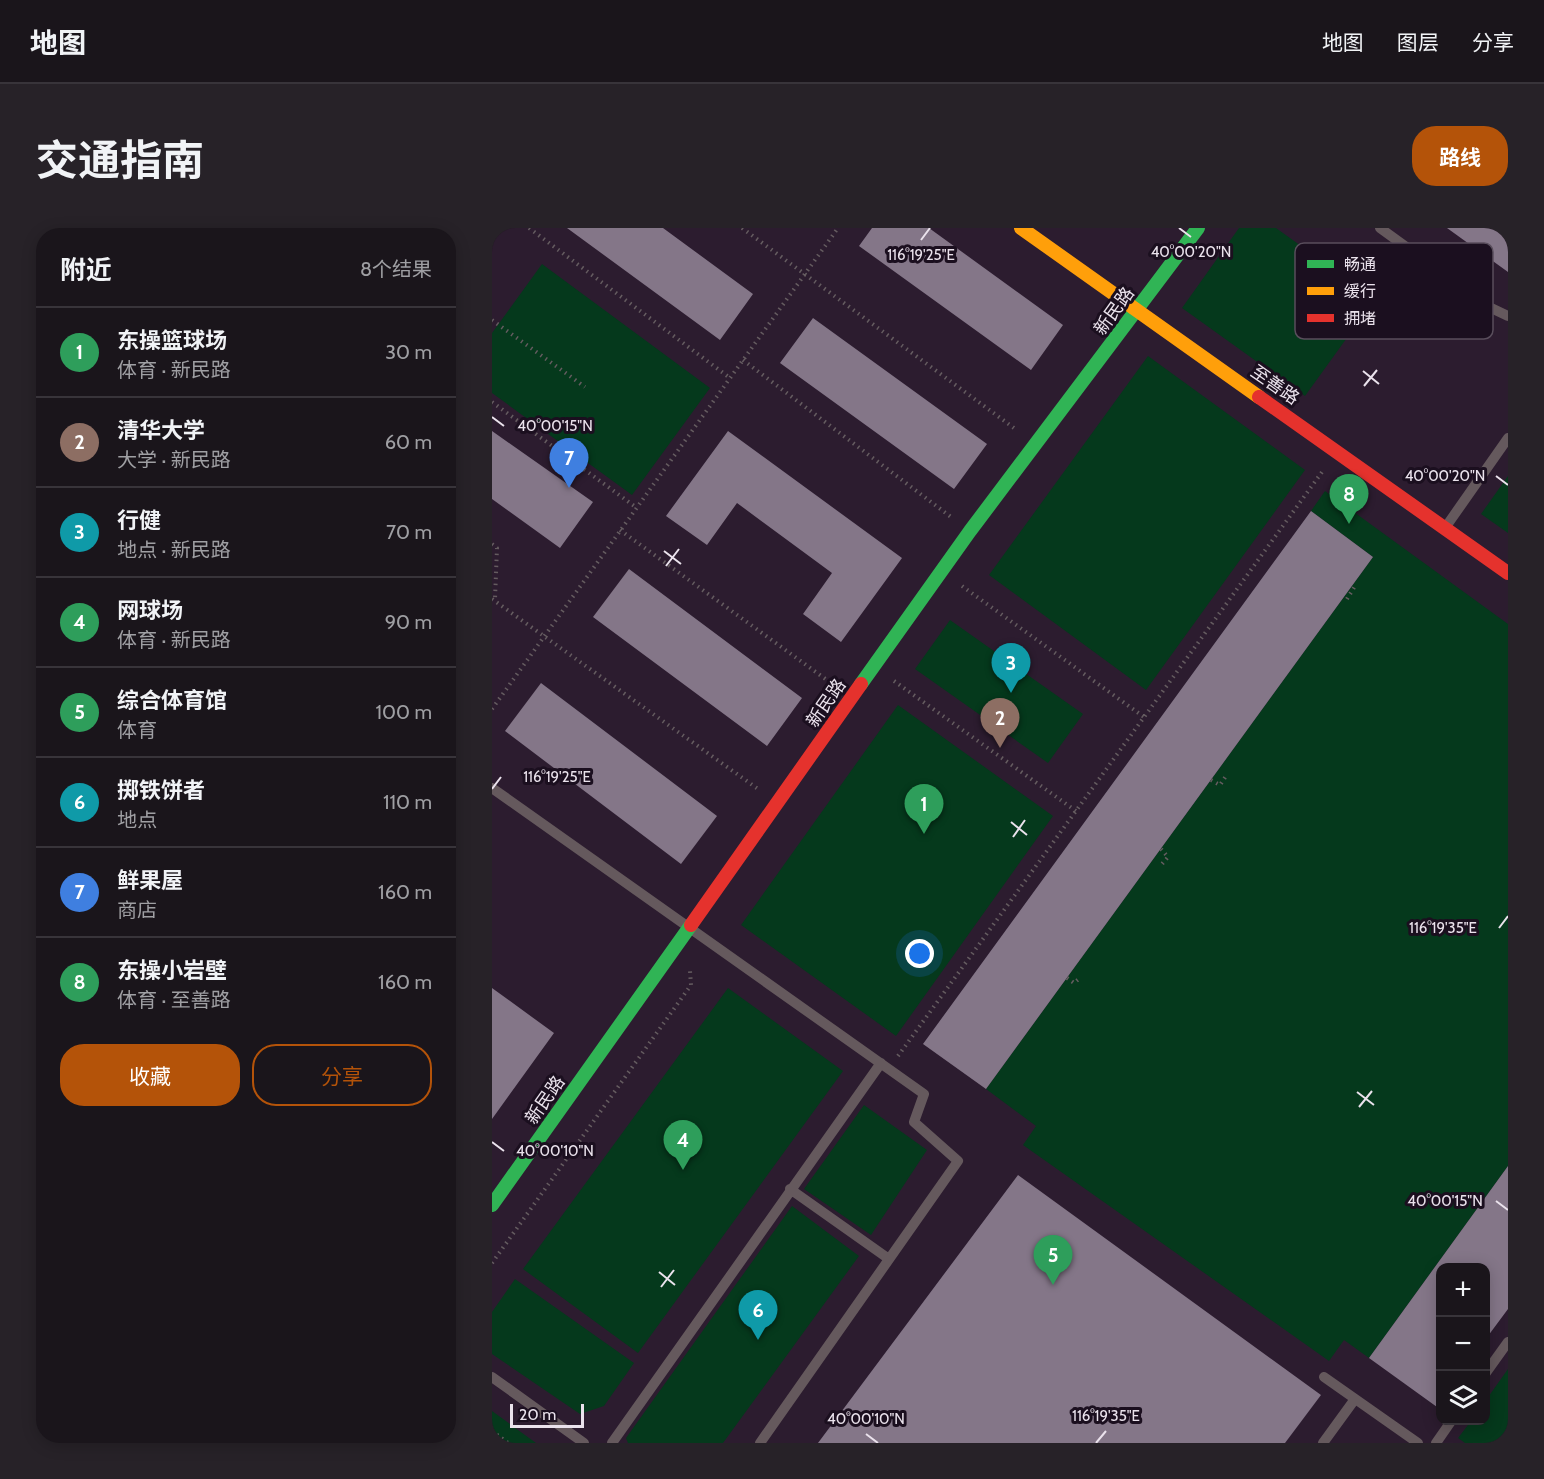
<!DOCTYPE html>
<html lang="zh">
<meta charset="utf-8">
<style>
:root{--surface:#1a151b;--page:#272228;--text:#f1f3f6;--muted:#9f9fa3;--line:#38343a;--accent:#b45309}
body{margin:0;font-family:Cabin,"Noto Sans SC",sans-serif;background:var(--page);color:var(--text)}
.controls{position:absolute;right:18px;bottom:18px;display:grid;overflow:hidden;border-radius:12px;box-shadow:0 3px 15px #0003}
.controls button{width:54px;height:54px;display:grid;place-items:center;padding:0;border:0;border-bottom:2px solid var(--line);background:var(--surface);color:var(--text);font:30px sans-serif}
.scale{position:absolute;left:18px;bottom:15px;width:74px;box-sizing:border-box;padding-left:6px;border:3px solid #eae2ec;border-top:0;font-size:16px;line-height:21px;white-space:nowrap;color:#eae2ec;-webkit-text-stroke:4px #1b0f1f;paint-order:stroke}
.you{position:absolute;left:428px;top:726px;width:21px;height:21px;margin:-15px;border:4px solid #fff;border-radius:50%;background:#1a73e8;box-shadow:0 0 0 9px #1a73e833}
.badge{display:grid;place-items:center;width:39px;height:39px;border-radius:50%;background:var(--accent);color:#fff;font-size:20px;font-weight:700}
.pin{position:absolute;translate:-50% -50px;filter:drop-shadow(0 2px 3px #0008)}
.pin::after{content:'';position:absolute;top:32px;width:21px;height:18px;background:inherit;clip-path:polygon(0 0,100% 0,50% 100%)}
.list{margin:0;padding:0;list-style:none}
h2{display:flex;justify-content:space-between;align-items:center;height:78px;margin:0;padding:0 24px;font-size:26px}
h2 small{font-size:20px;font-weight:400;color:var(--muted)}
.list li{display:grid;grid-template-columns:39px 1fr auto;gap:18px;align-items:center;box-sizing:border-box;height:90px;padding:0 24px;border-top:2px solid var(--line)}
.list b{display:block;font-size:22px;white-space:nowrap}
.list p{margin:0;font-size:20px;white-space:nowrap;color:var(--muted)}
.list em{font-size:20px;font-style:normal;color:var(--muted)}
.actions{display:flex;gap:12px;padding:18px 24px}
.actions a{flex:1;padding:14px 0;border:2px solid var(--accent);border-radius:24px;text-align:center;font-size:21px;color:var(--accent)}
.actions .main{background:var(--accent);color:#fff}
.icon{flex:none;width:33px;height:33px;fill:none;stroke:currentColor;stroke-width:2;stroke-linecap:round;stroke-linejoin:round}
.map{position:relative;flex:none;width:1016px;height:1215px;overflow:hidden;border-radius:24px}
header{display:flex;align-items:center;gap:36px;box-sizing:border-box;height:84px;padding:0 30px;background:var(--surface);border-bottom:2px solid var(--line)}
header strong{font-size:28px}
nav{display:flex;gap:33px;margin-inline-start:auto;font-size:21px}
.intro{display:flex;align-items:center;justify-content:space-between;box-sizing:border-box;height:144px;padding:0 36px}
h1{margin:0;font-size:42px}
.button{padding:15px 27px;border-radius:24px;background:var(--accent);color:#fff;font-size:21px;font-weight:700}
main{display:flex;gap:36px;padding:0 36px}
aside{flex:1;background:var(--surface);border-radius:24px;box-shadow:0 3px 15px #0003}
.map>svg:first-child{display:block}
.built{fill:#2c1c2f;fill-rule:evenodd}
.green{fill:#05391c}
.building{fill:#847688}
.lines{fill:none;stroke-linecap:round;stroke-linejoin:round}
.path{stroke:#655c60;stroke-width:4;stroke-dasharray:1.5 4.5;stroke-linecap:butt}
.lane{stroke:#65595d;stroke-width:10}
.fast{stroke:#30b455;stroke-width:14}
.slow{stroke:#ff9f0a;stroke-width:14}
.jam{stroke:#e5322d;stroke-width:14}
.ticks{fill:none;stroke:#eae2ec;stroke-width:2}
.labels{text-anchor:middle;stroke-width:6;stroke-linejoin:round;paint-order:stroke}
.street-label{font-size:18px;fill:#eae2ec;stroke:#1b0f1f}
.key{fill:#1b0f1f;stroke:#594e5c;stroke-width:1.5}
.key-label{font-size:16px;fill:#eae2ec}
.ticks-label{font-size:15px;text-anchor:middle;fill:#eae2ec;stroke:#1b0f1f;stroke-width:6;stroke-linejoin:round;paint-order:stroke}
</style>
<header>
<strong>地图</strong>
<nav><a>地图</a><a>图层</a><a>分享</a></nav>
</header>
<div class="intro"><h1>交通指南</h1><a class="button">路线</a></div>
<main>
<aside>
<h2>附近<small>8个结果</small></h2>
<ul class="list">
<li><span class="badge" style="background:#2e9e5b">1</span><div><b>东操篮球场</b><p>体育 · 新民路</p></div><em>30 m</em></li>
<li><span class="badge" style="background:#8d6e63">2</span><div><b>清华大学</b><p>大学 · 新民路</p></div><em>60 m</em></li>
<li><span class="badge" style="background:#0f9aa8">3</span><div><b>行健</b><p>地点 · 新民路</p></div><em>70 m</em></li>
<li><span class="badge" style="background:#2e9e5b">4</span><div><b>网球场</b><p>体育 · 新民路</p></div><em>90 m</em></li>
<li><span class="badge" style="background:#2e9e5b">5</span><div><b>综合体育馆</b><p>体育</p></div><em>100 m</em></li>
<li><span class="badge" style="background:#0f9aa8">6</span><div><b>掷铁饼者</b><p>地点</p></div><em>110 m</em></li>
<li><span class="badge" style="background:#3f7fe0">7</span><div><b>鲜果屋</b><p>商店</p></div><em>160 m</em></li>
<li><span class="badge" style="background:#2e9e5b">8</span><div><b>东操小岩壁</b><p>体育 · 至善路</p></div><em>160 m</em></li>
</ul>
<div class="actions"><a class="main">收藏</a><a>分享</a></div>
</aside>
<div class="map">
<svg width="1016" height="1215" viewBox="0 0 1016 1215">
<rect width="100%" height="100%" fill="#231c24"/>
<path class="built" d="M0,0H1016V1215H0ZM948,1040H993V1192H948Z"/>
<path class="green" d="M747,0H784L883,71L813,168L690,80Z
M50,36L218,160L140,267L0,165V105Z
M656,128L813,242L654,462L497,347Z
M1016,248V305L989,286Z
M833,263L1016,396V938L877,1130L852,1112L837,1133L531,917L544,898L494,861L881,329L819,283Z
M458,392L591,486L556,535L423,441Z
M406,477L561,588L404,808L249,697Z
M236,760L351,843L146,1125L31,1041Z
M372,877L435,922L379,1007L312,961Z
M300,978L367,1028L231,1215H136L134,1210Z
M23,1051L142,1135L112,1178L88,1186L0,1126V1084Z
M1016,1141V1215H973L966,1210L979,1193L993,1192L994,1172Z
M0,1183L44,1215H0Z"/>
<path class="building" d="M75,0H171L261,66L228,112Z
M380,0H437L571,97L539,142L367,18Z
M955,0H1016V44Z
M321,90L495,216L462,261L288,135Z
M0,203L101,274L68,320L0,271Z
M236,203L410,330L349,414L311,386L340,345L245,275L215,317L174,288Z
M819,283L881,329L494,861L431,816Z
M137,341L310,470L275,518L101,389Z
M49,455L225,588L189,636L13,503Z
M0,760L62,805L0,891Z
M1016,938V1081L993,1112V1040H948V1174L945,1179L877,1130Z
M526,947L829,1167L793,1215H326Z"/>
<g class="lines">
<path class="path" d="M37,0L238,150
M250,0L522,200
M0,92L93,159
M251,132L459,289
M0,174L145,280
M128,302L339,455
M0,316L5,320L3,371
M470,358L652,489
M0,371L266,561
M855,371L863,358L862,356
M402,453L584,583
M0,481L346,0
M719,552L728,557L734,548
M669,621L676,629L670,636
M575,750L582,755L588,750
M406,828L830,244
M0,1035L199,757L198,743
M0,1203L16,1215"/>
<path class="lane" d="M888,0L997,79L1016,88
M953,300L1016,210
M0,560L432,866L422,894L466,933L268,1215
M298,961L397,1031
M993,1146L1016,1114
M0,1149L92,1215
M832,1149L926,1215
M120,1215L389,835
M831,1215L863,1171
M944,1215L960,1192"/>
<path class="fast" d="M369,456L478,303L706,0
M0,977L199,697"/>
<path class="slow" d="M529,0L767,169"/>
<path class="jam" d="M767,169L1016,345
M199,697L369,456"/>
</g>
<path class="ticks" d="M687,0L699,9M429,12L438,0M871,143L887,156M872,158L885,142M0,189L12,198M1004,248L1016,257M172,323L189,336M174,338L187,321M0,561L9,549M519,594L535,607M521,609L533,592M1007,700L1016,688M865,864L882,877M867,879L880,863M0,914L12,923M1004,973L1016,982M167,1044L183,1057M169,1059L182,1042M374,1206L386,1215M604,1215L614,1203"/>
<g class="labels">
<g class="street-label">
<text transform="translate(622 83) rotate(-54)" y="6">新民路</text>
<text transform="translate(783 157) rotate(35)" y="6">至善路</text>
<text transform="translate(334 475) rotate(-55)" y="6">新民路</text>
<text transform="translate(53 872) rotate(-55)" y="6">新民路</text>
</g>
</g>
<rect x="803" y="15" width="198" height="96" rx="9" class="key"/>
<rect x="815" y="32" width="27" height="8" fill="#30b455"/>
<rect x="815" y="59" width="27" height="8" fill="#ff9f0a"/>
<rect x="815" y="86" width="27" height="8" fill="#e5322d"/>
<g class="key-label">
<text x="852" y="42">畅通</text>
<text x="852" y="69">缓行</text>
<text x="852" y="96">拥堵</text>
</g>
<g class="ticks-label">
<text x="699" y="29">40°00'20"N</text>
<text x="429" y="32">116°19'25"E</text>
<text x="63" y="203">40°00'15"N</text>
<text x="953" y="253">40°00'20"N</text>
<text x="65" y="554">116°19'25"E</text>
<text x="951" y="705">116°19'35"E</text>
<text x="63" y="928">40°00'10"N</text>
<text x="953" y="978">40°00'15"N</text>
<text x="614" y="1193">116°19'35"E</text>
<text x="374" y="1196">40°00'10"N</text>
</g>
</svg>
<div class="controls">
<button>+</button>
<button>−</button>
<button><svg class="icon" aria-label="layers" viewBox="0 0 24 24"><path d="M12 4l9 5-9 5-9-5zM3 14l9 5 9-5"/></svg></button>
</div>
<div class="scale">20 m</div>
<div class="you"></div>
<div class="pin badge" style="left:432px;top:606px;background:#2e9e5b">1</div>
<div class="pin badge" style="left:508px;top:520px;background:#8d6e63">2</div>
<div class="pin badge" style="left:519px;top:465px;background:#0f9aa8">3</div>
<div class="pin badge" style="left:191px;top:942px;background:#2e9e5b">4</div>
<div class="pin badge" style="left:561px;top:1057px;background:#2e9e5b">5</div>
<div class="pin badge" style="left:266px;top:1112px;background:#0f9aa8">6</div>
<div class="pin badge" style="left:77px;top:260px;background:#3f7fe0">7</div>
<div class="pin badge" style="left:857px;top:296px;background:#2e9e5b">8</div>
</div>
</main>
